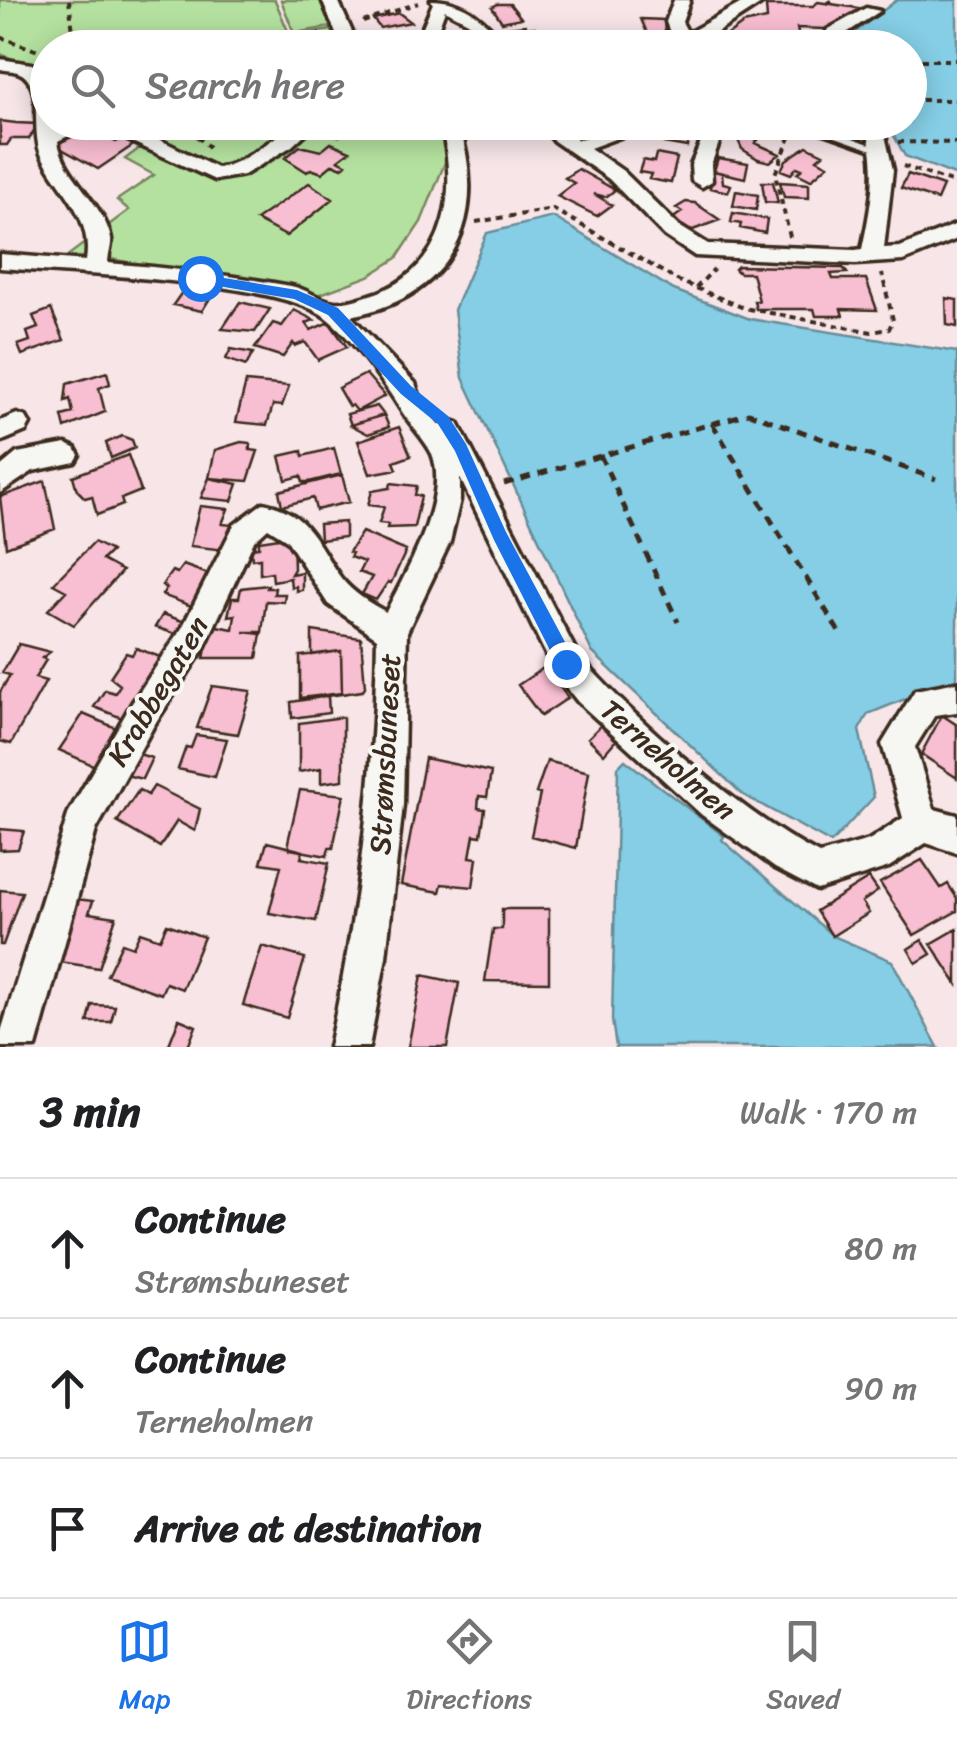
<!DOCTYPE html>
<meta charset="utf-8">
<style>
:root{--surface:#fff;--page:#f2f2f2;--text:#202124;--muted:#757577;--line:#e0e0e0;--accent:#1a73e8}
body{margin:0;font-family:Sriracha,sans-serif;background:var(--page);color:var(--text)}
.stop{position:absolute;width:30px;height:30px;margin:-22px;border:8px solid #1a73e8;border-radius:50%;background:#fff}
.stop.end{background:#1a73e8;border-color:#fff;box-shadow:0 2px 10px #0008}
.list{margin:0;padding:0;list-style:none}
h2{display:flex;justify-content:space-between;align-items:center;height:130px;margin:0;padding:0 40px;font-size:42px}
h2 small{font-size:32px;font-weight:400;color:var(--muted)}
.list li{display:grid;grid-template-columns:65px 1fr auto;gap:30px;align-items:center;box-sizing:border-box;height:140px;padding:0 40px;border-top:2px solid var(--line)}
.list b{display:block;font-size:38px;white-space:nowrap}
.list p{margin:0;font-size:32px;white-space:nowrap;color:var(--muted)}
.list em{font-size:32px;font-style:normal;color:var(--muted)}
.icon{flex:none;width:55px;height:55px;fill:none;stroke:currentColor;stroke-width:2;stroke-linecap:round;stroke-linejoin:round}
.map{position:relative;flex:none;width:957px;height:1047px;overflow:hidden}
.search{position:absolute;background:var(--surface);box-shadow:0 5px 25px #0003;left:30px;right:30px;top:30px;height:110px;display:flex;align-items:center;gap:25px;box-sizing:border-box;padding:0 35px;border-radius:55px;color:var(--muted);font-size:38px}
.sheet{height:550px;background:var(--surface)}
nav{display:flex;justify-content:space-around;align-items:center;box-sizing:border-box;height:140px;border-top:2px solid var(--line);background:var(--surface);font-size:28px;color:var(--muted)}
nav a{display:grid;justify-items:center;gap:5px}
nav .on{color:var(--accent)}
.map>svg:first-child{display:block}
.green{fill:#b4e19f;stroke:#78865e;stroke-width:2.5}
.water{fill:#85cee6;stroke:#678c96;stroke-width:2.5}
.building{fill:#f8bed2;stroke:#3b2a1e;stroke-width:2.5}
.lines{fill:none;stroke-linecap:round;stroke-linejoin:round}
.service-casing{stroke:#3b2a1e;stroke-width:7}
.minor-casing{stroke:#3b2a1e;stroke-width:7}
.path-far1{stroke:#3b2a1e;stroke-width:4;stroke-dasharray:6 5;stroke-linecap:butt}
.path{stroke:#3b2a1e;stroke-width:5;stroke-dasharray:10 8;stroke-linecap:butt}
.service{fill:#f6f6f2;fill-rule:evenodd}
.minor{fill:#f6f6f2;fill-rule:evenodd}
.route{fill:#1a73e8}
.labels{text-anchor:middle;stroke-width:8;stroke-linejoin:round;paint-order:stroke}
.street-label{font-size:30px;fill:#3b2a1e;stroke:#f6f6f2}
</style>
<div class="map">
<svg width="957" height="1047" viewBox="0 0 957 1047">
<rect width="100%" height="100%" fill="#f7e5e8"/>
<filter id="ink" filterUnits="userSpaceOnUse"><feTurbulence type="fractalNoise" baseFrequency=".01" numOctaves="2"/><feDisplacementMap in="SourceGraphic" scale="20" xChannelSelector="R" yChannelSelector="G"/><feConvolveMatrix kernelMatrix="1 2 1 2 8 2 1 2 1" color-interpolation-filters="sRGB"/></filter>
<g filter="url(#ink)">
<path class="green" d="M0,0H275L290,36L338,29L362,35L372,47L48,48L47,85L28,65L0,54Z
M281,0H325L337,26L294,33Z
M449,122L446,160L421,222L397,258L369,276L310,298L101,257H66L129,210L117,200L154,175L125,159L148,142L101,123Z"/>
<path class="water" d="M897,0H957V176L905,156L887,123L910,122V48L845,46L851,35Z
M553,217L674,290L750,319L957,352V678L868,714L859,730L874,797L831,843L742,794L592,652L463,378L454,310L487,233Z
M625,760L724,836L722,840L833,936L892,961L938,1047H616L612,1020L618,767Z"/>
<path class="building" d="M818,2L864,9L825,29L797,28L801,48H710L743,24L767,19L766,6H813Z
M498,4H510L521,18L502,22L492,7Z
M399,13L411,22L380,28L373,19Z
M641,19L664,20L665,34L648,35Z
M525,25L527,28L535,27L540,33L516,41L507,27Z
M0,121L16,123L38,124L29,139H11L7,145H0Z
M313,122H345L352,125L339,136L310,125Z
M672,122L705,128L702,140L689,138L687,147L664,143Z
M85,126L116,142L123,138L135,144L98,169L53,144Z
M745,135L758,140L755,143L780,154L770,162L758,159L742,149L738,140Z
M331,143L350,151L338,160L346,164L342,168L333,164L322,173L311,169L307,172L285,158L300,146L321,151Z
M807,146L823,154L817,159L828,165L811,180L797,173L802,169L797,167L791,174L781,170L786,160Z
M656,154L677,158L671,183L649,179L651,174L639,172L643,160L654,162Z
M718,158L748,163L745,178L714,171Z
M578,169L615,190L606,197L594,194L612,205L597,216L557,196L574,183L565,178Z
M714,171L722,173L723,183L731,185L728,192L710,188Z
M908,174L943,186L937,200L901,188Z
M762,182H773L778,203L765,202Z
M780,182L809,184V198L784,197Z
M309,183L333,199L286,236L256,220Z
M736,191L758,195L756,210L733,206Z
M686,202L695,203L720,220L690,231L672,219L682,212L676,208Z
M733,213L767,219L765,233L740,228L741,224L731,222Z
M738,266L843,268L847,273L831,274L833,279H866L877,310L841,309L843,316H816L814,309H756L754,301H759L752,273H739L735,269Z
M187,285L215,290L202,311L173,305Z
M946,298L957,300V327L947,325Z
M240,302L270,309L255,332L222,329Z
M51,309L64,340L22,355L18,345L30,341L27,332L38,328L33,316Z
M294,310L314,320L306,323L311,330L329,322L347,347L318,360L305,342L295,346L293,343L283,357L255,348L273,323L282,326Z
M231,349L253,353L246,366L226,359Z
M107,372L110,384L99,388L105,412L65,428L62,416L73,413L70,399L65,401L67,384Z
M366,374L385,396L357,411L352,405L349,407L338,388Z
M246,382L289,386L282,406L273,405L267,425L236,422Z
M377,406L384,415L351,425L347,414Z
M384,415L389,427L368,434L351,425Z
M399,427L411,456L394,462L397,469L370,474L358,441Z
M122,436L132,440L135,448L111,458L106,443Z
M241,442L250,443V450L258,451L248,481L209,478L215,450Z
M334,448L341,474L309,482H303L301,476L286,480L280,456L302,451L303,456Z
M128,455L141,491L121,499L123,505L97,515L92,496L85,498L77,490L73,476Z
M342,475L349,502L316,510L313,498L282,506L279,491Z
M209,478L238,484L232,501L201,498Z
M45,481L55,529L6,547L0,497Z
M391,483L417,486L415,495L421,496L414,527L387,528L388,524L379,523L384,507L368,505L372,491L390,488Z
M200,506L228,509L222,524L233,525L225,550L190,546Z
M345,522V537L320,540L319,524Z
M362,532L406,551L391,583L388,582L376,600L362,594L372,577L359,572L364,562L350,557L352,553L349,552Z
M293,536L294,569L291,574L302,572V590L296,591V586L291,587L290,578L273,581L272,572L260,574V558L252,559L251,548L259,547V541Z
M94,542L111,551L102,560L122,571L74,625L48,610L66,591L53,584Z
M183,565L219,578L199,609L162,595L167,588L162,585L172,571L177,573Z
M268,585L267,588H275L274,594H285L284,602L266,601L262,632H244L261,634L257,658H204L211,625L233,629L235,615L228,616L232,598H239L241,588Z
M163,614L185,622L178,635L155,627Z
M312,631L361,638L365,687L362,691L328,696L342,693L341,651L312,655Z
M19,644L50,652L42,658L46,660L35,678L46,681L11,744L0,741V692L10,675L2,673Z
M136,648L160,657L141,692L122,718L94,707L105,690L115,693L120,685L110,677L126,653L132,655Z
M341,651L342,693L300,698V656Z
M545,667L568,698L541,716L518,685Z
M212,686L251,691L238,734L197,728Z
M328,696L329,713L292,718L291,702Z
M83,714L121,730L97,767L59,750Z
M942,715L957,725V778L921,754Z
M343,717V780L321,783V768L299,772V723Z
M601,725L616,740L604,754L588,738Z
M196,735L227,739L215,777L178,769L186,747L191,748Z
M129,751L152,758L142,779L118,773Z
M425,758L491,772L487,797L479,796L478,808L485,809L481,836L474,835L470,857L477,858L473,887L442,884L440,892L401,885Z
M547,761L589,772L576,848L531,836L540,794L536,793Z
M154,786L200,809L195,831L177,821L160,847L117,822L139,790L148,795Z
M300,790L344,795L333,848H329L327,856L290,849L288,842Z
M0,829L24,831L18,849L0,850Z
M267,842L303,851L301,858L329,863L316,921L269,913L281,866L261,863Z
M922,860L941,888L948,884L957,898V911L914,935L880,883Z
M869,878L878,891L862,902L869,913L832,936L816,911Z
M0,890L22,892L3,945H0Z
M76,899L93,901L89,913L116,917L99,968L53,961Z
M502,909H549V982L485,981L493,929H502Z
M167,924L204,937L182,989L166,983L161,994L107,975L122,943L133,947L140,932L160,939Z
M957,929V984L931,944Z
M922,940L931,954L916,963L908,949Z
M262,946L305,958L287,1018L243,1005Z
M422,975L459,983L447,1047H408Z
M92,1005L115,1006L111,1022H88Z
M179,1019L196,1026L188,1047H168Z"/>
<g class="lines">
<defs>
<path id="service" d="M793,122H808L886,150L878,152Z"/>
<path id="minor" d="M322,0H338L359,48H342Z
M431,0C466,0 487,21 508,48H490L468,22L445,10L431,48H414L433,3Z
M674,0H690L682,22L688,33L747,0H767L693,48H676L666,22Z
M866,8L880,11L842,36L844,48H827V30Z
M0,59L32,64L45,76L48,122H55V126C111,107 168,145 217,168C256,162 280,122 318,122L292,146L244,175L215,180L93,124L58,141C63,177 104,202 111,239C112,245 108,256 108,263C169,268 230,275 291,286C306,289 320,300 334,302C347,304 367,296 379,292C448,265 459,188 440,122H458C490,220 453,296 351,316L415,383L421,401L439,425L449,420L458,423L577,653C633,719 742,814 819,854L869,840L903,818L882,744L915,690L957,682V712L935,715L915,747L934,809L957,815V853L926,843L889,867L817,890L775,868L702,815L578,702L555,673L460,478V500L450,542L407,632L403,805L386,957L369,1047H329C358,912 375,777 377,638L328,604L287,540L268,528L254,541L204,648L154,725L96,830L36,1047H0V1035L69,812L132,703L182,628L234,525L263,503C309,512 316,544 341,578C353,593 369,603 386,612C405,574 450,498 432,454C425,439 410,425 401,410C385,384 350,335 324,316C272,280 71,274 0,268V254L86,261C93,217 61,192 42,156C31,134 42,99 28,80C22,70 10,71 0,69Z
M539,122H558L578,140L632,122H661L590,148L623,171L679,226L708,244L855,250L862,249C871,206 880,165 864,122H882L893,170L884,248L900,247L957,224V239L903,261L855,264L695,256L665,236L609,179L554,141Z
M697,122H715L721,137L711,165L712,181L702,187L692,181L691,165L703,137Z
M17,414L26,417L30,424L26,431L0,442V421Z
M66,444L75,448L79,455L75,462L33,471L0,493V467L17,453Z"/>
</defs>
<use href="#service" class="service-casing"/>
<use href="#minor" class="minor-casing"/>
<path class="path-far1" d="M69,0L75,48
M827,4L833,0
M363,22L418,3
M0,37L41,52
M284,48L323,33
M910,60H957
M910,100H957
M181,122L209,147
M898,142L957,143
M903,166L957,184
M476,222L553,209L679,281L744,308L872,332L889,329L893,320L882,274
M790,237L775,174L791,135
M696,288L714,269"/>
<path class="path" d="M712,423L842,637
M600,455L678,622
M504,484L749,413L936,479"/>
<use href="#service" class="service"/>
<use href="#minor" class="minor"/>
</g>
</g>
<path class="route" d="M200,274L297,290L338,308L411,386L448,416L466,444L506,532L573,657V670H560L494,540L455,451L438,424L401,394L328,315L294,299L195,282V275Z"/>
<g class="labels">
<g class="street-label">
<text transform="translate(158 691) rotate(-59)" y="10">Krabbegaten</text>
<text transform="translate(385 754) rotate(-87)" y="10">Strømsbuneset</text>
<text transform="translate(668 760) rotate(41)" y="10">Terneholmen</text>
</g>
</g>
</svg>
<div class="stop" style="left:200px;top:278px"></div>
<div class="stop end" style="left:566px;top:664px"></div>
<div class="search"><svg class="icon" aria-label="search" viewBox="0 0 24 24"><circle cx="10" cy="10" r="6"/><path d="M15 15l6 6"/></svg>Search here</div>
</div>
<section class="sheet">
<h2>3 min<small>Walk · 170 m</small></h2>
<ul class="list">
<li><svg class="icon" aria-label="ahead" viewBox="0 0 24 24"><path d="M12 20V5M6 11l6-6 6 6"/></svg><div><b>Continue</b><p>Strømsbuneset</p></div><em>80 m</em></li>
<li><svg class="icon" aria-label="ahead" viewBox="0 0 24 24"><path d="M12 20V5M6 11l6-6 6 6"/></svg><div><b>Continue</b><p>Terneholmen</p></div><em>90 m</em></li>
<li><svg class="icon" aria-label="arrive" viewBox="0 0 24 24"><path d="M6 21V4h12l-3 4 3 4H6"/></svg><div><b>Arrive at destination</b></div></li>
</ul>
</section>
<nav>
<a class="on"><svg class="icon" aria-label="map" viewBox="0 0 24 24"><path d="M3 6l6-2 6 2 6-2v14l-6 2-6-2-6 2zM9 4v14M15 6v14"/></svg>Map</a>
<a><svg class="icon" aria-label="directions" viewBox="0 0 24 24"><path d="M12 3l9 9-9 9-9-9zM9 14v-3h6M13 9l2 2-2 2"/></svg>Directions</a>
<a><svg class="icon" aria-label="saved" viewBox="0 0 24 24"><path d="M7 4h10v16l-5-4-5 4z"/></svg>Saved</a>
</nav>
